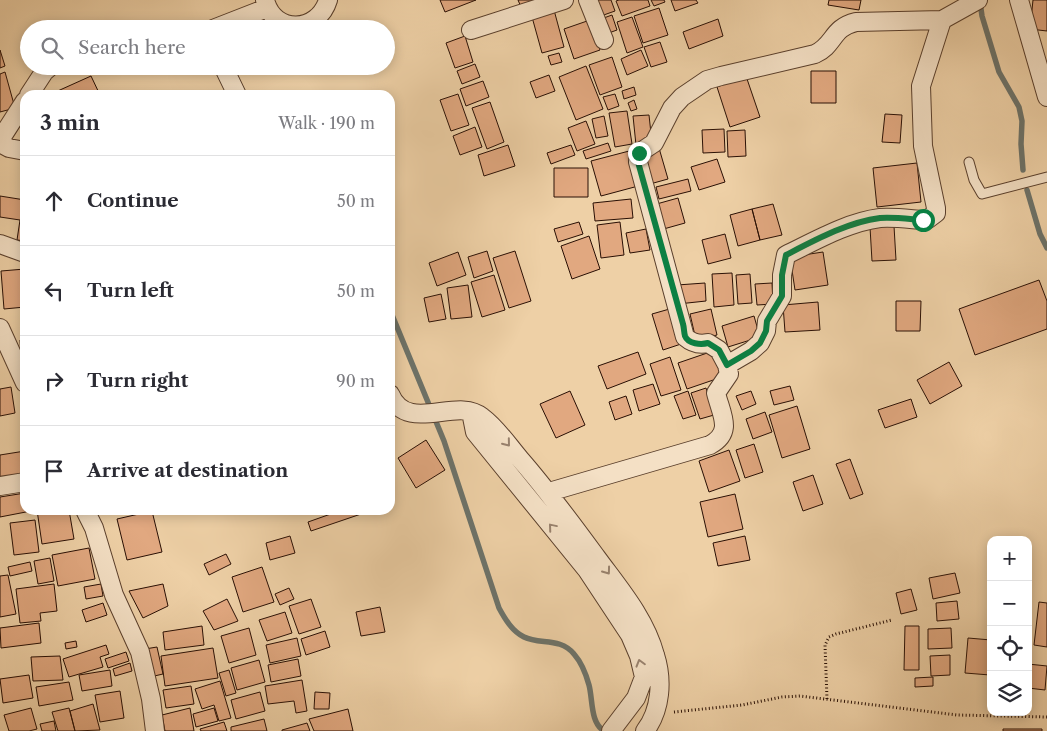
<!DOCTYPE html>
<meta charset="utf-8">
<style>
:root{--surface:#fff;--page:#f7f7f7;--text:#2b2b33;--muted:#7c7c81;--line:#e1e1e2}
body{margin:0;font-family:"Libre Caslon Text",serif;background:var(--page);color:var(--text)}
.controls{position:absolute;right:15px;bottom:15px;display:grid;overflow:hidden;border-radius:10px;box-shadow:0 2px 12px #0003}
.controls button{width:45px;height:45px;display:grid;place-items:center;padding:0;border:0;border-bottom:1px solid var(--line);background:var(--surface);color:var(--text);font:25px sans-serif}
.stop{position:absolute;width:15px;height:15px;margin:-11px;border:4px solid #0b8043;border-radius:50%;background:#fff}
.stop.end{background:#0b8043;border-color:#fff;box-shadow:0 1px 5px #0008}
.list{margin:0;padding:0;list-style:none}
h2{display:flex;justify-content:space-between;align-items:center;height:65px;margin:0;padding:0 20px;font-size:21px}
h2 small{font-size:16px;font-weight:400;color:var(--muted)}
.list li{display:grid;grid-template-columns:32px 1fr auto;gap:15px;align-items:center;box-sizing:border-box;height:90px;padding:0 20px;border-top:1px solid var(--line)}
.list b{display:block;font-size:19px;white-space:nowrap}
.list em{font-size:16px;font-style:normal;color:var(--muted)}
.icon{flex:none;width:28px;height:28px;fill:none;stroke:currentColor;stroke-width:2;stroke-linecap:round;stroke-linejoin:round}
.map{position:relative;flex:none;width:1047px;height:731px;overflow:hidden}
.search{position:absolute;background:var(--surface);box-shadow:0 2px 12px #0003;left:20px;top:20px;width:375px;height:55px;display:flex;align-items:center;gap:12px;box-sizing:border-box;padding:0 18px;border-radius:28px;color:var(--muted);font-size:19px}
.panel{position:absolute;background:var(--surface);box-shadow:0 2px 12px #0003;left:20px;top:90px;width:375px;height:425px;border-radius:15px}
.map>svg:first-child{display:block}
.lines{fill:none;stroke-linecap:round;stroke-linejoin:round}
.stream{stroke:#6d736a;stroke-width:5.5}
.building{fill:#e1a880;stroke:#290f04}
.lane-casing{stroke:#5a3f2c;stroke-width:11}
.street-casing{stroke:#5a3f2c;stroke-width:20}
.path{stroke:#290f04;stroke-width:3;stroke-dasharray:1 2.5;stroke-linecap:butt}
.lane{stroke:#f4e0c5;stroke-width:9}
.street{stroke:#f4e0c5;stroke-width:18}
.oneway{stroke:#99826e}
.route{stroke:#0b8043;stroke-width:6}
</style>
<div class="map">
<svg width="1047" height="731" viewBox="0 0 1047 731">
<rect width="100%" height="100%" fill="#eed0a6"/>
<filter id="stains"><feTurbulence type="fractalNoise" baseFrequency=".004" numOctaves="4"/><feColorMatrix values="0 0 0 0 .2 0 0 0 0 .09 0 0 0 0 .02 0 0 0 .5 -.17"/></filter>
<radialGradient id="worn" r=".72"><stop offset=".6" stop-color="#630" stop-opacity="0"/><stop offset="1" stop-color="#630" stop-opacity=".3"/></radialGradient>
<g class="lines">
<path class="stream" d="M980,2L982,16L999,72L1019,107L1022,121L1021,144L1023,170
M1027,190L1040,234L1047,248
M390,310L444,441L499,608C505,619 512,631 524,637C540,645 560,637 574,654C581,662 586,674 589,685C593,700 590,722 604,731"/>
</g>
<path class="building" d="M440,0H476L445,12Z
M518,0H541L521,7Z
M592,0H611L615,11L598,17Z
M619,0H648L650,6L622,16L616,1Z
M651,0H664L665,2L654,6Z
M671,0H696L698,3L675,11Z
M829,0H861L859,10L828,5Z
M1033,0H1047V31L1030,29Z
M659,8L668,35L643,43L634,16Z
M554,10L564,47L542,53L532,17Z
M612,15L617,30L606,34L601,19Z
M632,17L643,47L627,53L617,22Z
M718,19L723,36L689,49L683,32Z
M590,20L600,50L574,59L564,29Z
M465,36L473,62L455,68L446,43Z
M660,42L667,62L651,67L644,47Z
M0,50L5,66L0,68Z
M641,50L648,66L627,75L621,59Z
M559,53L562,62L551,65L548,56Z
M612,57L622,87L600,95L589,65Z
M475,64L480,77L462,84L457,71Z
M586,66L603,109L576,120L559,77Z
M811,71H836V103H811Z
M5,72L15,108L0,112V74Z
M549,75L555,91L536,98L530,82Z
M91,76L100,95H51V94Z
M746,76L760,117L730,127L717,87Z
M483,81L489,97L466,106L460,89Z
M634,87L636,95L624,99L622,91Z
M458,94L469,125L451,131L440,100Z
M615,94L619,106L608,110L603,97Z
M634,100L637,109L631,111L628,103Z
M490,102L504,142L487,149L472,108Z
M627,111L632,144L615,147L609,113Z
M885,114L902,115L900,143L882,142Z
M649,115L652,143L636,145L633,116Z
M604,116L608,136L596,138L592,119Z
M586,121L595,144L577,151L568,128Z
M475,127L482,147L460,155L453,136Z
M724,129L725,152L703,153L702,130Z
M745,130L746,156L728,157L727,131Z
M608,143L611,151L586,159L583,151Z
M508,145L515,166L484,176L478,155Z
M571,145L575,155L551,164L547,153Z
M659,148L668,179L650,184L641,153Z
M633,150L642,185L601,196L591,161Z
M717,159L725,182L699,190L691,167Z
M917,163L921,202L877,207L873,168Z
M554,168H588V197H554Z
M688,179L691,191L659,199L656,187Z
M0,196L25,200V241L17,240L20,220L0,217Z
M678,198L685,223L660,230L653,205Z
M631,199L633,218L595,221L593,203Z
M773,204L782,235L760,240L752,209Z
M752,209L760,240L738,246L730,215Z
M579,222L583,234L558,242L554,229Z
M620,222L624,255L601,258L597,225Z
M894,226L896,260L872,261L870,227Z
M646,229L650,250L630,253L626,233Z
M725,234L731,258L708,264L702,240Z
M589,236L600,269L572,279L561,246Z
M487,251L493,271L474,278L468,257Z
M515,251L531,301L509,308L493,258Z
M458,252L466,275L437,286L429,263Z
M823,252L828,285L795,290L790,257Z
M25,269V307L4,309L1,271Z
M732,273L734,305L714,307L712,274Z
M750,274L752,303L738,304L736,275Z
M494,275L505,310L482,317L471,282Z
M1039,280L1047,301V329L975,355L959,309Z
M705,283L706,301L678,304L677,285Z
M772,283L773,304L757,305L755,284Z
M468,285L472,317L451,319L447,288Z
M441,294L446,319L429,322L424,298Z
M896,301H921L920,331H896Z
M818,302L820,330L785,332L783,305Z
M673,308L684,343L663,350L652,314Z
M711,309L717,335L696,340L690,314Z
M754,316L760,337L728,347L722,326Z
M20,340H25V359H21Z
M716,350L725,376L687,389L678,363Z
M638,352L646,374L607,389L598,366Z
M670,357L681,390L661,396L650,364Z
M949,362L962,386L930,404L917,380Z
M653,384L660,404L639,411L633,390Z
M790,386L794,400L774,405L770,391Z
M11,387L15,413L0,416V389Z
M706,388L714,415L700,419L691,393Z
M570,391L585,425L556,438L540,404Z
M688,391L696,415L683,419L674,396Z
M751,391L756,404L742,410L736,396Z
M626,396L632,414L615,420L609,402Z
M911,399L917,417L885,428L878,410Z
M797,406L810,449L782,458L769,415Z
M765,412L772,432L753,439L746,419Z
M426,440L445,470L416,488L398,458Z
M754,444L763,472L745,478L736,450Z
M729,450L740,481L709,492L699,461Z
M25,451V475L0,478V455Z
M850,459L863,494L850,499L836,464Z
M813,475L823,504L803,511L793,482Z
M25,493V510L31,511L0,517V497Z
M735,494L743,529L708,537L700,502Z
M37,510H69L74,539L42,544Z
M342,510H363L364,513L311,531L308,522Z
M152,511L162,552L127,560L117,519Z
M35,520L39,552L14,555L10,523Z
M290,536L295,553L270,560L266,543Z
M745,536L750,560L718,566L713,543Z
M89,548L95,579L58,586L52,555Z
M226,554L231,564L209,575L204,564Z
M50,558L54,581L38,584L34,561Z
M30,562L32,571L10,576L8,567Z
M262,567L274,602L243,612L232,577Z
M955,573L960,593L933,599L929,578Z
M8,575L16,614L0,617V576Z
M54,584L57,611L40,613L41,621L20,623L16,589Z
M101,584L103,596L86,599L84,587Z
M163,584L168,606L143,618L129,591Z
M289,588L294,599L280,605L275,594Z
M911,589L917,610L901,614L896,593Z
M227,599L238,621L214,630L203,611Z
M311,599L321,627L299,634L289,606Z
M957,601L959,619L937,621L936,603Z
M1039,602L1047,603V647L1034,645Z
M103,603L107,615L86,622L82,610Z
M380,607L385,632L361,636L356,612Z
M285,612L292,633L267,641L259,620Z
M39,623L41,643L1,648L0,628Z
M202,626L204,645L165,650L163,632Z
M905,626H919V670H904Z
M249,628L256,655L229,663L221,636Z
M951,628L952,648L928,649V629Z
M325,631L330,647L306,655L301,639Z
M297,638L301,656L270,663L266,645Z
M968,638L991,640L990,675L965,673Z
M76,641L77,647L66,649L65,643Z
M106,645L109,654L100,657L103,667L69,677L63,659Z
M157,647L163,674L150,677L145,649Z
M213,648L218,678L165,686L161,656Z
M126,652L129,661L108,668L105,659Z
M950,655V675L931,676L930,656Z
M60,656L63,680L33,681L31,657Z
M298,659L301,676L271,682L268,665Z
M259,660L265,682L237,690L231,668Z
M130,663L132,671L115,676L113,669Z
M1028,664L1047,666L1045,690L1028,688Z
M110,670L112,686L82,691L79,675Z
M229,670L236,693L226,696L219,673Z
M29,675L33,698L3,703L0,679Z
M933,677V686L915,687V678Z
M302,680L307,711L296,713L294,701L268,704L265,686Z
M220,681L231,718L219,721L214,705L202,709L195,689Z
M69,682L73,700L39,706L36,687Z
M191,686L194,704L166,708L163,690Z
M120,691L124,718L100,722L95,695Z
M260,692L265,711L236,719L231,700Z
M315,692L330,693L329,709H314Z
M93,704L100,730L75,731L70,711Z
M31,708L37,729L29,731H9L4,715Z
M69,708L75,731H58L52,712Z
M190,708L194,731H165L162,715Z
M214,708L218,721L196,727L193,714Z
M348,709L353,731H314L309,719Z
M264,719L267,731H231V727Z
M54,721L56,731H42L40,724Z
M224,722L227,731H201L200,729Z
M307,723L310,731H282V730Z
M1003,729H1042V731H1003Z"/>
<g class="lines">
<defs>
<path id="lane" d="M969,162L974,180L982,194L1047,177"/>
<path id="street" d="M265,0C274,35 318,33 328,0
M588,0L604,40
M1019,0L1047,97
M213,29L267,8
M471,30L564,0
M223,66L237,95
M29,95L44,72L51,66
M0,140L25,101
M0,143L9,148L25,151
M0,244L25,253
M0,328L25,383
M727,365L719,350L708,343C700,345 692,343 685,337L638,162L639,153L654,143L672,108L682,97L707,80L721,76L815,54C835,45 831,28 856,22L942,20L978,0
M390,394C407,435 457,396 482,417C497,428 508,445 520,459C548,491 572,524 597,558C619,588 645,618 655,655C663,680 661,710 645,731
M471,412L475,432L587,570L630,635L639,656L644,677L636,698L611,731
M0,486L25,482
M549,492L710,445C734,432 721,414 716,393L729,374L727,365L751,351L760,343L766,331L767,321L782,296V275L786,255C815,241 848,222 880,218C894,217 909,219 923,220L928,219L936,213V208L923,146L921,86L942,20
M85,510L94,528L114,595L140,652L151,699L155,731"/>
</defs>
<use href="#lane" class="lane-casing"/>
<use href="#street" class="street-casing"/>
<path class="path" d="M827,699L825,645L829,637L836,634L892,620
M674,712L742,705L782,697L800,696L957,715L1047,717"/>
<use href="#lane" class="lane"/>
<use href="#street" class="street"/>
</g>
<defs><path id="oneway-chevron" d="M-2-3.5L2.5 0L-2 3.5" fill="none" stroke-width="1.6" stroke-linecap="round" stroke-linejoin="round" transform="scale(1.25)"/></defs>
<g class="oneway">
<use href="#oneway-chevron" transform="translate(507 443) rotate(51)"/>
<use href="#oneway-chevron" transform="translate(552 527) rotate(-130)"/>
<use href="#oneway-chevron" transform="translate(607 571) rotate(54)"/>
<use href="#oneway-chevron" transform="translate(640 663) rotate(-106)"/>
</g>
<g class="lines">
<path class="route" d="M639,153L638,162L683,324C684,327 684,333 685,336C688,344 701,345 708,343L719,350L727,365L751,351L760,343L766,331L767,321L782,296V275L786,255C815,240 848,222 880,218C894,217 909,219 923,220"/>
</g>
<rect width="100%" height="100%" filter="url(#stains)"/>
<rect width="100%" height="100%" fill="url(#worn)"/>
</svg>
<div class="controls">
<button>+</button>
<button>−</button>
<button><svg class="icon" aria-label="locate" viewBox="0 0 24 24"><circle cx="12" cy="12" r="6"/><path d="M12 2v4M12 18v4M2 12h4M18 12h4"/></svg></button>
<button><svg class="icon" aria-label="layers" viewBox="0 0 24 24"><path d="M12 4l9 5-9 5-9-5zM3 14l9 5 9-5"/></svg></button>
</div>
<div class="stop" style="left:923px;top:220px"></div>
<div class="stop end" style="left:639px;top:153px"></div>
<div class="search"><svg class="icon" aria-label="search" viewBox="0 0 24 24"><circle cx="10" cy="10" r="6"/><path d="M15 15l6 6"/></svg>Search here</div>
<section class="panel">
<h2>3 min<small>Walk · 190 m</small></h2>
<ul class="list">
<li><svg class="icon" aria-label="ahead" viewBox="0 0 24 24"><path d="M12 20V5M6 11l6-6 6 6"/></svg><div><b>Continue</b></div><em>50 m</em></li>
<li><svg class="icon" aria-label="left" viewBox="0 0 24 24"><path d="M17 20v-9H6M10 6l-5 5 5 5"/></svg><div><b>Turn left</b></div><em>50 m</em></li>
<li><svg class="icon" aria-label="right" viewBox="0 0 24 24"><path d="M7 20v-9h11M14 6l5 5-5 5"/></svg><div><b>Turn right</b></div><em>90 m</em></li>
<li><svg class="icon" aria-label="arrive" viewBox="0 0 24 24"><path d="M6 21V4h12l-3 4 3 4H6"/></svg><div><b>Arrive at destination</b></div></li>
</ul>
</section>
</div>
